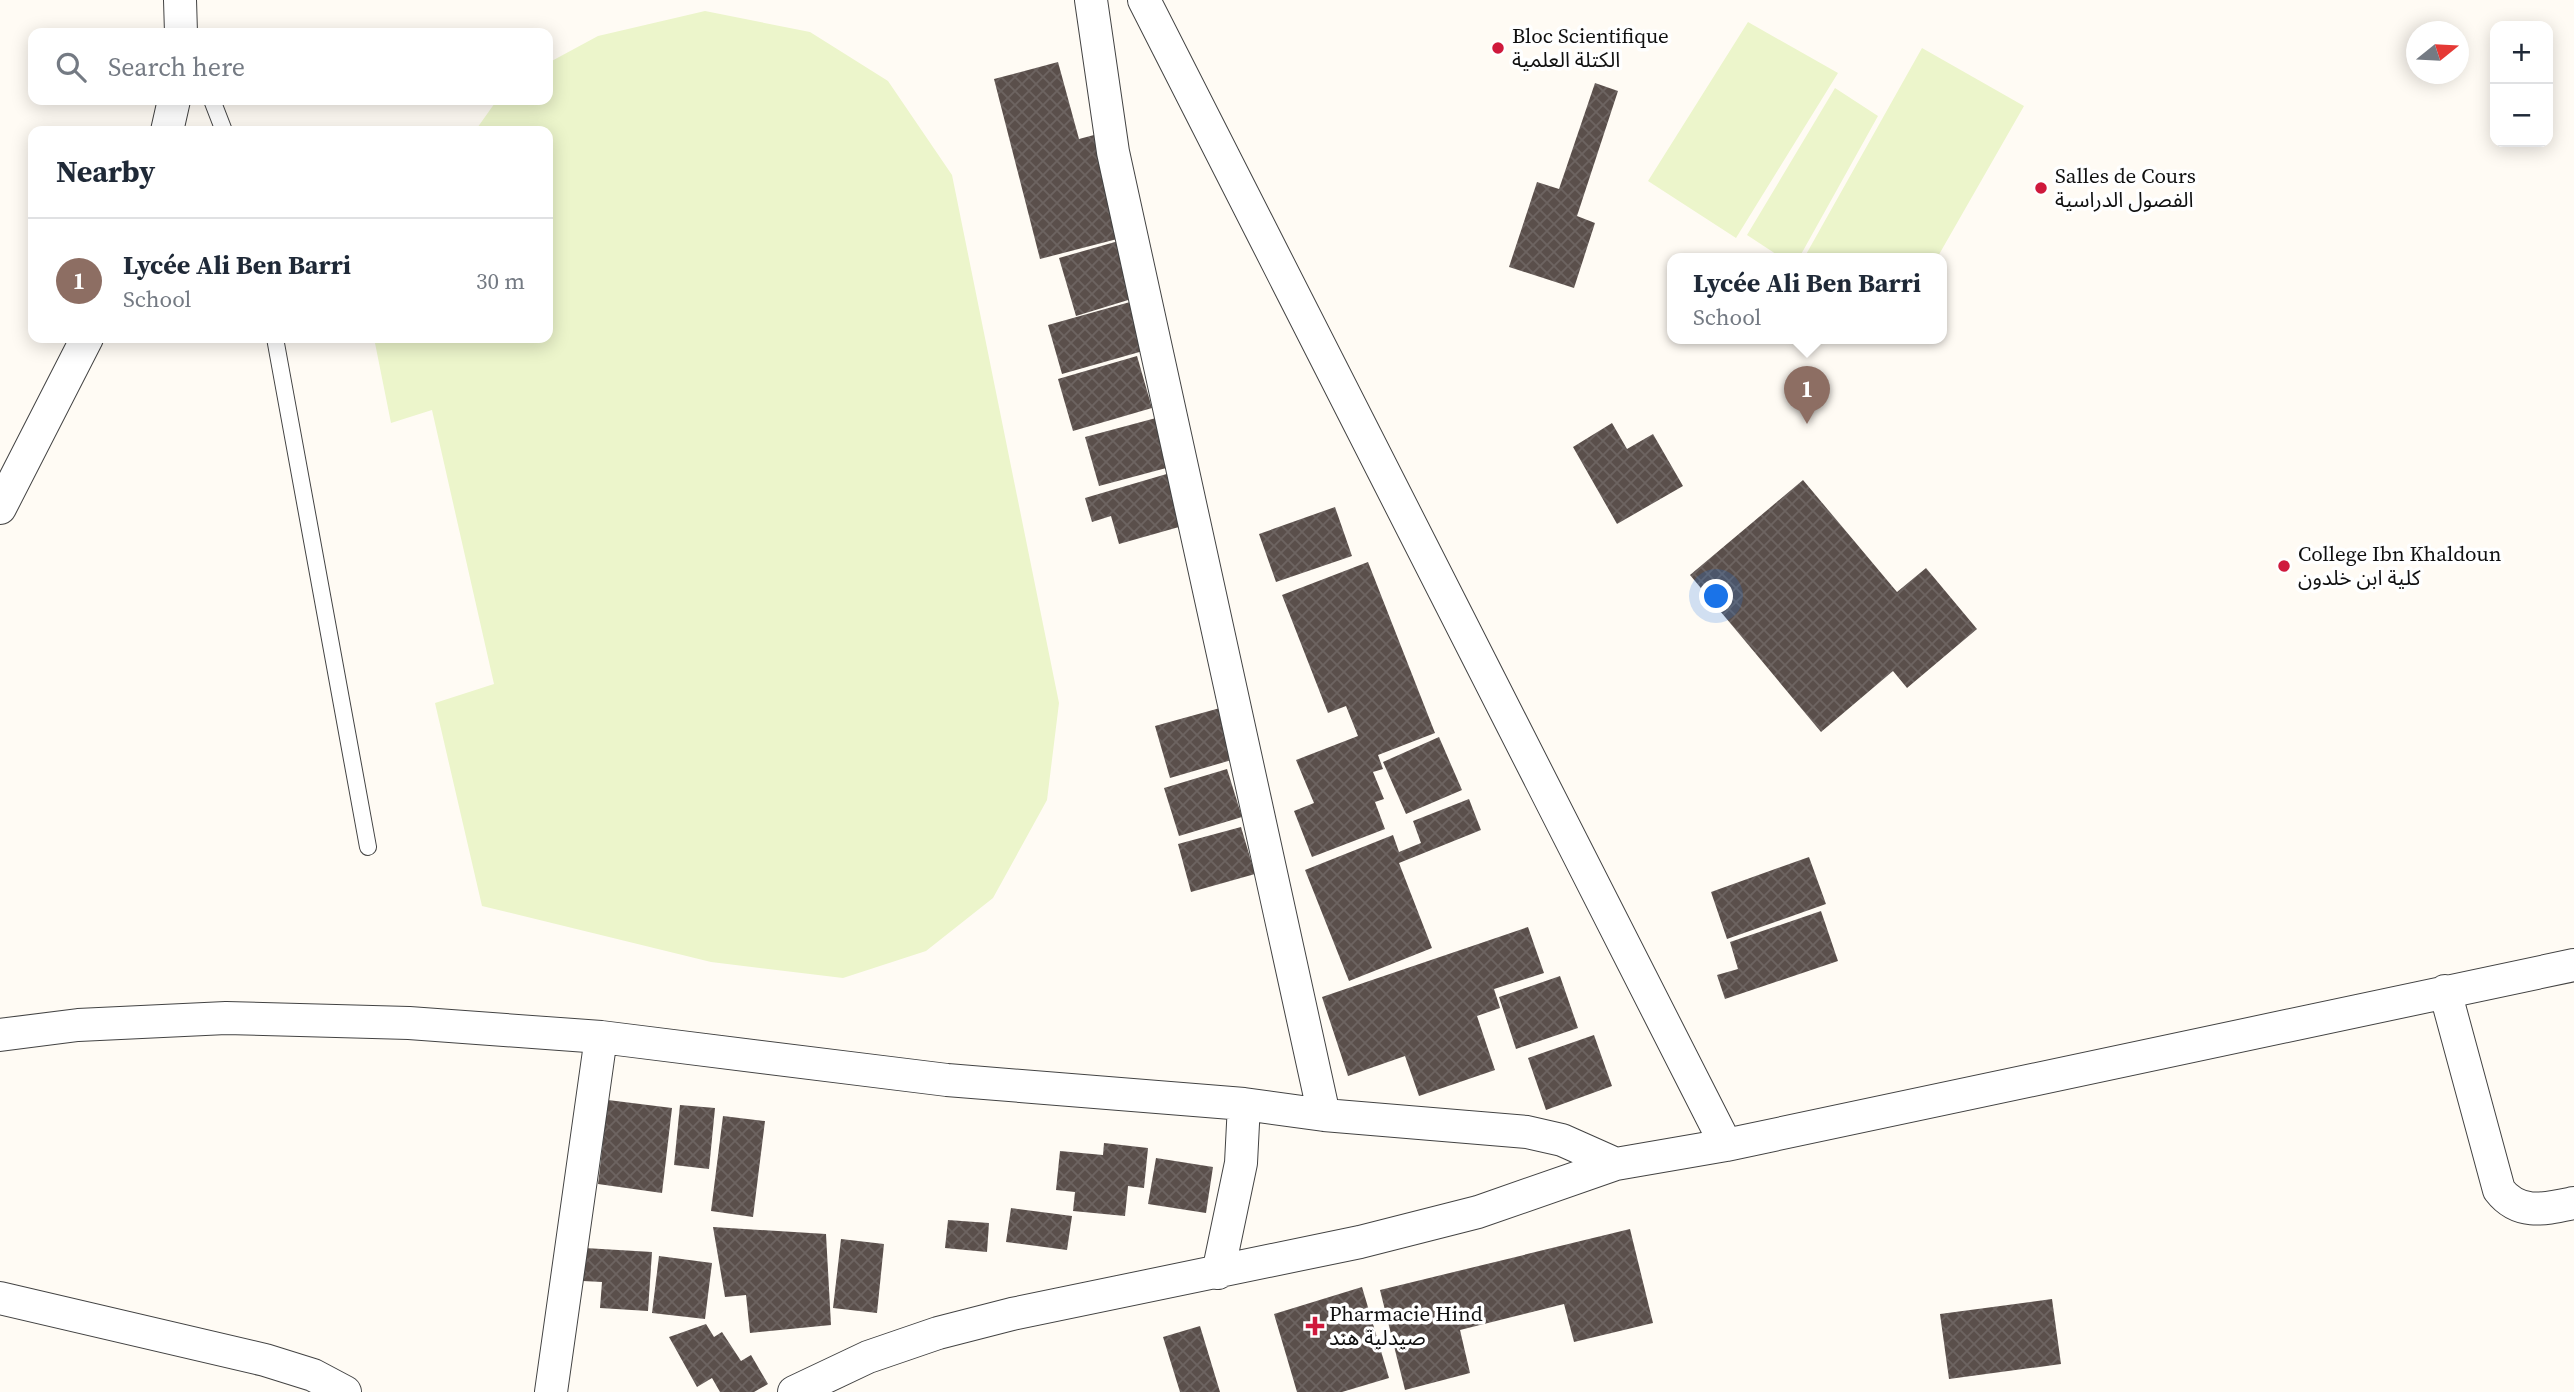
<!DOCTYPE html>
<meta charset="utf-8">
<style>
:root{--surface:#fff;--page:#f6f6f7;--text:#1f2937;--muted:#747a83;--line:#e0e1e3;--accent:#0b8043}
body{margin:0;font-family:"Source Serif 4","Noto Sans Arabic",serif;background:var(--page);color:var(--text)}
.controls{position:absolute;right:21px;top:21px;display:grid;overflow:hidden;border-radius:14px;box-shadow:0 4px 18px #0003}
.controls button{width:63px;height:63px;display:grid;place-items:center;padding:0;border:0;border-bottom:2px solid var(--line);background:var(--surface);color:var(--text);font:35px sans-serif}
.compass{position:absolute;left:2406px;top:21px;width:63px;height:63px;border-radius:50%;background:var(--surface);box-shadow:0 4px 18px #0003;rotate:72deg}
.you{position:absolute;left:1717px;top:597px;width:24px;height:24px;margin:-18px;border:5px solid #fff;border-radius:50%;background:#1a73e8;box-shadow:0 0 0 10px #1a73e833}
.badge{display:grid;place-items:center;width:46px;height:46px;border-radius:50%;background:var(--accent);color:#fff;font-size:23px;font-weight:700}
.pin{position:absolute;translate:-50% -58px;filter:drop-shadow(0 2px 4px #0008)}
.pin::after{content:'';position:absolute;top:37px;width:24px;height:21px;background:inherit;clip-path:polygon(0 0,100% 0,50% 100%)}
.popup{position:absolute;left:1667px;top:253px;width:280px;height:91px;box-sizing:border-box;display:grid;place-content:center;border-radius:14px;background:var(--surface);filter:drop-shadow(0 2px 5px #0005);font-size:23px;white-space:nowrap;color:var(--muted)}
.popup b{font-size:26px;color:var(--text)}
.popup::after{content:'';position:absolute;left:50%;top:100%;margin-left:-14px;border:14px solid transparent;border-top-color:var(--surface)}
.list{margin:0;padding:0;list-style:none}
h2{display:flex;justify-content:space-between;align-items:center;height:91px;margin:0;padding:0 28px;font-size:30px}
h2 small{font-size:23px;font-weight:400;color:var(--muted)}
.list li{display:grid;grid-template-columns:46px 1fr auto;gap:21px;align-items:center;box-sizing:border-box;height:126px;padding:0 28px;border-top:2px solid var(--line)}
.list b{display:block;font-size:26px;white-space:nowrap}
.list p{margin:0;font-size:23px;white-space:nowrap;color:var(--muted)}
.list em{font-size:23px;font-style:normal;color:var(--muted)}
.icon{flex:none;width:38px;height:38px;fill:none;stroke:currentColor;stroke-width:2;stroke-linecap:round;stroke-linejoin:round}
.map{position:relative;flex:none;width:2574px;height:1392px;overflow:hidden}
.search{position:absolute;background:var(--surface);box-shadow:0 4px 18px #0003;left:28px;top:28px;width:525px;height:77px;display:flex;align-items:center;gap:18px;box-sizing:border-box;padding:0 24px;border-radius:14px;color:var(--muted);font-size:26px}
.panel{position:absolute;background:var(--surface);box-shadow:0 4px 18px #0003;left:28px;top:126px;width:525px;height:217px;border-radius:14px}
.map>svg:first-child{display:block}
.pitch{fill:#ecf5cb}
.building{fill:url(#building-cross-hatch)}
.lines{fill:none;stroke-linecap:round;stroke-linejoin:round}
.service-casing{stroke:#434343;stroke-width:18}
.minor-casing{stroke:#434343;stroke-width:34}
.service{stroke:#fff;stroke-width:16}
.minor{stroke:#fff;stroke-width:32}
.poi-dot{fill:#cf193c;stroke:#fff;stroke-width:2.5}
.labels{text-anchor:middle;stroke-width:7;stroke-linejoin:round;paint-order:stroke}
.poi-label{font-size:21px;fill:#101010;stroke:#fff;text-anchor:start}
</style>
<div class="map">
<svg width="2574" height="1392" viewBox="0 0 2574 1392">
<defs>
<pattern id="building-cross-hatch" width="8" height="8" patternUnits="userSpaceOnUse" patternTransform="scale(1.75)"><rect width="8" height="8" fill="#5a4f4b"/><path d="M0 0l8 8M0 8l8-8" fill="none" stroke="#6d6461"/></pattern>
</defs>
<rect width="100%" height="100%" fill="#fffbf4"/>
<path class="pitch" d="M705,11L810,32L888,81L952,175L1059,703L1047,800L993,898L926,951L843,978L711,962L482,906L435,703L494,684L432,410L391,423L374,338H548V131H475L497,100H548V63L598,36Z
M1748,22L1838,73L1736,238L1648,181Z
M1922,48L2024,106L1937,258H1804Z
M1835,88L1878,116L1799,258H1782L1747,235Z"/>
<path class="building" d="M1058,62L1079,139L1094,135L1121,238L1040,259L994,79Z
M1595,83L1618,91L1577,216L1595,223L1574,288L1509,267L1537,182L1559,189Z
M1122,240L1138,297L1076,316L1059,258Z
M1130,302L1143,351L1062,374L1048,325Z
M1137,356L1152,408L1073,431L1058,379Z
M1156,418L1170,467L1099,486L1085,437Z
M1612,423L1627,449L1653,434L1683,486L1617,524L1573,447Z
M1170,473L1186,525L1119,544L1111,516L1092,522L1085,498Z
M1803,480L1897,592L1926,568L1977,629L1907,688L1893,671L1821,732L1690,575Z
M1335,507L1352,556L1276,582L1259,534Z
M1368,562L1435,733L1378,755L1383,769L1373,772L1384,799L1375,802L1385,829L1312,857L1294,811L1314,803L1296,760L1358,736L1346,706L1328,713L1282,595Z
M1220,708L1235,759L1170,778L1155,726Z
M1439,737L1462,790L1406,814L1383,762Z
M1227,769L1242,817L1179,836L1164,788Z
M1469,799L1481,830L1399,863L1432,948L1349,981L1305,870L1393,835L1399,852L1421,843L1413,821Z
M1241,827L1255,874L1191,892L1178,844Z
M1809,857L1826,904L1727,939L1711,892Z
M1821,911L1838,961L1725,999L1717,975L1738,969L1730,942Z
M1528,927L1544,973L1494,989L1500,1008L1477,1016L1495,1070L1419,1096L1405,1056L1348,1076L1322,997Z
M1560,976L1578,1028L1516,1049L1499,997Z
M1594,1035L1612,1086L1546,1110L1528,1058Z
M608,1100L672,1108L662,1193L598,1184Z
M680,1105L715,1108L709,1169L674,1165Z
M723,1116L765,1121L753,1217L711,1211Z
M1104,1143L1148,1148L1144,1188L1128,1186L1125,1216L1073,1211L1075,1192L1056,1190L1060,1151L1103,1155Z
M1156,1158L1213,1167L1206,1213L1148,1204Z
M1011,1208L1072,1216L1067,1250L1006,1242Z
M948,1220L989,1223L987,1252L945,1248Z
M713,1227L826,1234L831,1325L750,1333L746,1295L725,1297Z
M1630,1229L1653,1323L1574,1342L1564,1304L1460,1330L1470,1373L1405,1390L1380,1290Z
M841,1239L884,1244L877,1313L833,1308Z
M585,1248L652,1252L648,1311L600,1308L602,1282L583,1281Z
M659,1256L712,1263L705,1319L652,1313Z
M1362,1287L1389,1378L1342,1392H1297L1274,1314Z
M2052,1299L2061,1364L1949,1379L1940,1314Z
M706,1324L714,1337L722,1332L741,1361L751,1355L768,1384L754,1392H720L712,1378L697,1387L669,1337Z
M1200,1326L1220,1392H1180L1163,1337Z"/>
<g class="lines">
<defs>
<path id="service" d="M212,100L224,131
M275,338L368,847"/>
<path id="minor" d="M180,0L181,33
M1091,0L1113,152L1324,1115
M1144,0L1726,1145
M167,131L174,100
M0,508L87,338
M2445,991L2499,1190C2519,1216 2545,1209 2574,1203
M0,1035L78,1025L226,1018L409,1023L601,1037L947,1080L1244,1104L1324,1115L1527,1132L1562,1140L1616,1164
M1218,1273L1241,1163L1244,1104
M0,1298L265,1360L313,1375L345,1392
M551,1392L601,1037
M794,1392L868,1357L938,1333L1012,1314L1360,1242L1478,1212L1616,1164L1726,1145L2574,965"/>
</defs>
<use href="#service" class="service-casing"/>
<use href="#minor" class="minor-casing"/>
<use href="#service" class="service"/>
<use href="#minor" class="minor"/>
</g>
<g class="poi-dot">
<circle cx="1498" cy="48" r="7"/>
<circle cx="2041" cy="188" r="7"/>
<circle cx="2284" cy="566" r="7"/>
<path d="M1311.5 1315.5h7v7h7v7h-7v7h-7v-7h-7v-7h7z"/>
</g>
<g class="labels">
<g class="poi-label">
<text x="1512" y="43">Bloc Scientifique<tspan x="1512" dy="24">الكتلة العلمية</tspan></text>
<text x="2055" y="183">Salles de Cours<tspan x="2055" dy="24">الفصول الدراسية</tspan></text>
<text x="2298" y="561">College Ibn Khaldoun<tspan x="2298" dy="24">كلية ابن خلدون</tspan></text>
<text x="1329" y="1321">Pharmacie Hind<tspan x="1329" dy="24">صيدلية هند</tspan></text>
</g>
</g>
</svg>
<div class="controls">
<button>+</button>
<button>−</button>
</div>
<svg class="compass" viewBox="-18 -18 36 36"><path d="M0-13l5 13h-10z" fill="#e53935"/><path d="M0 13l5-13h-10z" fill="#747a83"/></svg>
<div class="you"></div>
<div class="pin badge" style="left:1807px;top:424px;background:#8d6e63">1</div>
<div class="popup"><b>Lycée Ali Ben Barri</b>School</div>
<div class="search"><svg class="icon" aria-label="search" viewBox="0 0 24 24"><circle cx="10" cy="10" r="6"/><path d="M15 15l6 6"/></svg>Search here</div>
<section class="panel">
<h2>Nearby<small></small></h2>
<ul class="list">
<li><span class="badge" style="background:#8d6e63">1</span><div><b>Lycée Ali Ben Barri</b><p>School</p></div><em>30 m</em></li>
</ul>
</section>
</div>
